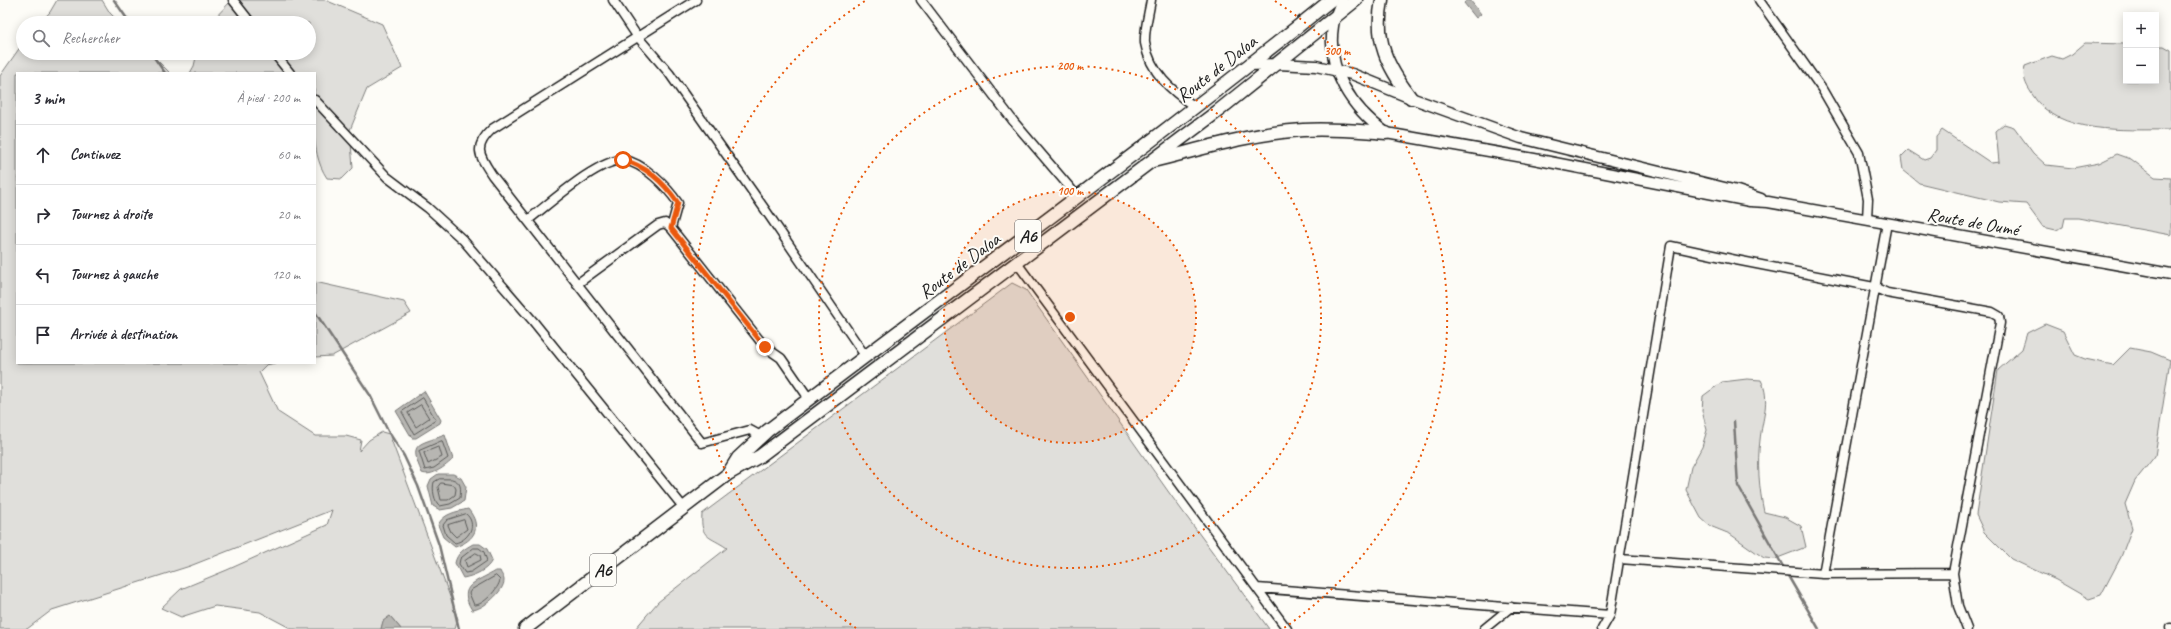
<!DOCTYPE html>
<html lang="fr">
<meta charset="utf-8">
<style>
:root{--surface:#fff;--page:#f2f2f3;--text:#2b2b33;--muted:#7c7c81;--line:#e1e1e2}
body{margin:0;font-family:Caveat,sans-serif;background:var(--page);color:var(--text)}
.controls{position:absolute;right:12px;top:12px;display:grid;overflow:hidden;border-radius:0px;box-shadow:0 2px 10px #0003}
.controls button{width:36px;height:36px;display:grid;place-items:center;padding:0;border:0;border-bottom:1px solid var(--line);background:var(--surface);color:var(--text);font:20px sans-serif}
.stop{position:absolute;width:12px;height:12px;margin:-9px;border:3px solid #ea580c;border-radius:50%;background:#fff}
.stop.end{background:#ea580c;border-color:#fff;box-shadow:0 1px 4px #0008}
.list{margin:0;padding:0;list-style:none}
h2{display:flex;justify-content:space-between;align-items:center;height:52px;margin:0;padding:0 16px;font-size:17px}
h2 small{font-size:13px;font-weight:400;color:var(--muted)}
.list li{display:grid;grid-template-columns:26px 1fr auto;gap:12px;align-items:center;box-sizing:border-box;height:60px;padding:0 16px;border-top:1px solid var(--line)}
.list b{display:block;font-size:15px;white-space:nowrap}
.list em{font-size:13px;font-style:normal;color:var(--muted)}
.icon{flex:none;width:22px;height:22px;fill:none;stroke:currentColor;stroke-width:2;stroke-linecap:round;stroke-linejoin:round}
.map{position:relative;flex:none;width:2171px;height:629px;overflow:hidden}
.search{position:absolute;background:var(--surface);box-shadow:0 2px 10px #0003;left:16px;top:16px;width:300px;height:44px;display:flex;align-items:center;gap:10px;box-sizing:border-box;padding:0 14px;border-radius:22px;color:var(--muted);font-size:15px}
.panel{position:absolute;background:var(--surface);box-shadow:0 2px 10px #0003;left:16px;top:72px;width:300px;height:292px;border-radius:0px}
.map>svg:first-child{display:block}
.green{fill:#e0dfdb;stroke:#7e7e7c}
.water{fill:#b7b6b2;stroke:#797876}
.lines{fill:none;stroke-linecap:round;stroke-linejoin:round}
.shore{stroke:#5a5a58;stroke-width:1}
.stream{stroke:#797876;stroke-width:2.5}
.minor-casing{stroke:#1c1c1c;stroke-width:11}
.major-casing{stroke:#1c1c1c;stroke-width:13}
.highway-casing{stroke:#1c1c1c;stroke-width:15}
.minor{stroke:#fdfcf7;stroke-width:8}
.major{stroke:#fdfcf7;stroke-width:10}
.highway{stroke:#fdfcf7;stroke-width:12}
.route{stroke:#ea580c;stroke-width:5}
.ring{fill:none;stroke:#e8590c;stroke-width:2;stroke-dasharray:2 4}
.labels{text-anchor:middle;stroke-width:4;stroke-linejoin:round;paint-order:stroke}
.shield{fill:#fdfcf7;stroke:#605f5e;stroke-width:1}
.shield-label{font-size:18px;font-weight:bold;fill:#1c1c1c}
.street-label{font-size:19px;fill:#1c1c1c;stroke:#fdfcf7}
.centre{fill:#e8590c;stroke:#fdfcf7;stroke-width:2}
.ring-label{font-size:12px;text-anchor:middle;font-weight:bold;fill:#e8590c;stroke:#fdfcf7;stroke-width:4;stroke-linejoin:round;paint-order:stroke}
</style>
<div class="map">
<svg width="2171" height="629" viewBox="0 0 2171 629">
<rect width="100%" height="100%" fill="#fdfcf7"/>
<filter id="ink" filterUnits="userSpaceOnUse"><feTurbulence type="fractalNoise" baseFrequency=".025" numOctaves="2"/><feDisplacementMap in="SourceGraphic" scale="8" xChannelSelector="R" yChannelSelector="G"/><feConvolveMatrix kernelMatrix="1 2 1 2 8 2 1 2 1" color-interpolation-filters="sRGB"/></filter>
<g filter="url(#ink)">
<path class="green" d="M57,0H102L110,13L120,23H40L50,12Z
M232,0H325L382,24L402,68L367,89L350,130L353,168L342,179L327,178C308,150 315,106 315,73H190L194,66L197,53H309V23H210Z
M23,43V53H150L170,73H17V363H275L266,365L259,372L278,412L315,436H346L361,440L359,451L369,440L382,432L389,434L449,594L458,619L455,629H401L390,616L383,622L381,629H292L260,612L215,606L181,617L161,608L181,589L227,570L327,525L332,510L190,566L52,610L27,629H0V76Z
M2085,43L2126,44V81H2156V46H2164L2171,50V128L2168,130C2126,129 2057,136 2032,94C2025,83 2023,79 2025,66L2052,56L2062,59L2072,54Z
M2004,124L2014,127L2033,153L2046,165L2073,168L2099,163L2117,154L2131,159L2155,177L2171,178V235L2078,218H2065L2063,227L2056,230L2043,227L2026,204L1999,202L1919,183L1903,170L1901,157L1908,150L1924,160L1930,158L1936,150V137L1942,130L1991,163L1999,162L1996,131Z
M315,282L404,302L411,313L332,356L315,357Z
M1012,283L1026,290L1170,494L1269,629H635L658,602L727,548C710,536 700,539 702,514Z
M2045,324L2063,331L2075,355L2085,359L2113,365L2130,348L2151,352L2170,360L2155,456L2135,481L2125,504L2132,528L2121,557L2101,595L2089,599L2056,580L2011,559L1984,532L1976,515L1998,370L2022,349L2027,333Z
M1747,379L1761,380C1771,400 1762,419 1760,440C1757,463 1759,489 1764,512L1785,517L1801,526L1806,547L1775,559L1764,558L1730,534L1710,526L1701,518L1686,490L1691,467L1702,447L1707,430L1702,411L1703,396L1722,382Z"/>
<path class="water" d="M1467,0H1470L1481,14L1476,18L1464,3Z
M424,391L441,420L440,423L416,438H412L396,411Z
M445,435L453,459C446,466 432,477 422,473C408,442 418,445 445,435Z
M438,474H453L461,478L466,487L464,501L452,508L440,510L433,506L428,486L431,479Z
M468,509C482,526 476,540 455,547L443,537L438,525C444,513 456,512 468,509Z
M473,544H480L487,549L492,560C488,570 474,576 463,578L455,563C457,553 464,549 473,544Z
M495,571H500C501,574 504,577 504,580C505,591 482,610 472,610C456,585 477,582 495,571Z
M390,616L401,629H381L383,621Z"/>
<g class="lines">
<path class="shore" d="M423,398L436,420L414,434L402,412Z
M421,405L429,418L416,427L408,413Z
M442,441L448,458L434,468L425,470L419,451Z
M439,447L442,457L428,464L424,453Z
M452,479C462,482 461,488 460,498L450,504L440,506C434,502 432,489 434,482L439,479Z
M441,483L454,485L456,489L455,495L448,500H441L438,487Z
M466,514C478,524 469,540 455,543L446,535L443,525L447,520Z
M464,520L467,529L456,537L451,532L448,525Z
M474,548H479L484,552L487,561L471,572L465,573L459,564L460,559Z
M476,553L480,555L481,560L467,567L465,561Z
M496,576L500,580C499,588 483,606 474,605L469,593L471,590Z"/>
<path class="stream" d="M114,0L130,23
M151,53L165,73
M315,312L370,395L388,431L404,456L418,486L439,545L459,629
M1734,421L1738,486L1785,570
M1787,574L1819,629"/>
<defs>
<path id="minor" d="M233,0L251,23
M613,0L637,36L669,73L764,208L866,357
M696,0L492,129C473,147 479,155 492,175L702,443L750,430L761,436
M921,0L1014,122L1078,197
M1151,0C1149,13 1144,30 1145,43C1150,73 1172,91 1195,107
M1759,0L1822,89L1859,153L1868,199L1867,219
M274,53L290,73
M315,100L387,177L428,208L463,240L533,321L684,508
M528,220C548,205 599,158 624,160C644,163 667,187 678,203L671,228
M1017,263L1287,629
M577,284L658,225L665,223L671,228L765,347L781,358L810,400
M1620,559L1823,574L1953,573
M1823,574L1887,223
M1257,588L1610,615
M2170,628H2171
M1484,629L1511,607
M1602,629L1610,615L1671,246L1736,260L1874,287L1887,293L1992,312L1999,316L2000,323L1953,573L1958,606L1967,629"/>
<path id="major" d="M1342,0C1339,8 1334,17 1333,26C1326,71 1352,108 1386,133L1534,159L1750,201L1768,202L2171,274
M1250,65L1278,64L1316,66L1352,74L1411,98L1521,138L1737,191L1761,199"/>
<path id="highway" d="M1382,0C1374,41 1387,66 1411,98
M1153,161C1202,149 1252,133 1303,130C1331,128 1358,131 1386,133
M728,474L738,458L767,431C955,287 1147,148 1331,0
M525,629L728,474L760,456L1218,111L1356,0"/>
</defs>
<use href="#minor" class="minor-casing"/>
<use href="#major" class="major-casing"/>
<use href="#highway" class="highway-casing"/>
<use href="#minor" class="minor"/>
<use href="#major" class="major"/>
<use href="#highway" class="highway"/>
</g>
</g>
<g class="lines" filter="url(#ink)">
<path class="route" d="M623,160C646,166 665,184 678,203L671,228L765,347"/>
</g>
<circle cx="1070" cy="317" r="126" fill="#e8590c" fill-opacity=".12"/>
<g class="ring">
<circle cx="1070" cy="317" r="126"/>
<circle cx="1070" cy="317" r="251"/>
<path d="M856 628A377 377 0 0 1 865 1M1275 1A377 377 0 0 1 1284 628"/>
</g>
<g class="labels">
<g class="shield">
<rect x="1015" y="220" width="26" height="32" rx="3"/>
<rect x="590" y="554" width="26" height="32" rx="3"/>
</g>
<g class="shield-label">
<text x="1028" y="242">A6</text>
<text x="603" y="576">A6</text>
</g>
<g class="street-label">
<text transform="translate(1216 68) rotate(-38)" y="7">Route de Daloa</text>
<text transform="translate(1973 221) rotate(10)" y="7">Route de Oumé</text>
<text transform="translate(959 265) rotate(-37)" y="7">Route de Daloa</text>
</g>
</g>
<circle cx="1070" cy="317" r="6" class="centre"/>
<g class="ring-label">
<text x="1337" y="55">300 m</text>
<text x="1070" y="70">200 m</text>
<text x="1070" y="195">100 m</text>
</g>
</svg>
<div class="controls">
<button>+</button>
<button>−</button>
</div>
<div class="stop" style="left:623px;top:160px"></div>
<div class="stop end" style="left:765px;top:347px"></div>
<div class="search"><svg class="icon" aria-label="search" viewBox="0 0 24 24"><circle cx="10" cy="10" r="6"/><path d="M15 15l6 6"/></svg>Rechercher</div>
<section class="panel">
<h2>3 min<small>À pied · 200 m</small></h2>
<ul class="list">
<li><svg class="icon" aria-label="ahead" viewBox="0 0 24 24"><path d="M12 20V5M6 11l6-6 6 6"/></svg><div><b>Continuez</b></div><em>60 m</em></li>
<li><svg class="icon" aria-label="right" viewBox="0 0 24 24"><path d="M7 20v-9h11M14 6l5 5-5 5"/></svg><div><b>Tournez à droite</b></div><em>20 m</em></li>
<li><svg class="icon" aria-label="left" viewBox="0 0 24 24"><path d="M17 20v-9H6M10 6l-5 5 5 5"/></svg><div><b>Tournez à gauche</b></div><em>120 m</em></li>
<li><svg class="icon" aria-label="arrive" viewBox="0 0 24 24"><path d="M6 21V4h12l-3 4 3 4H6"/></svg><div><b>Arrivée à destination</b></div></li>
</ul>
</section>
</div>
